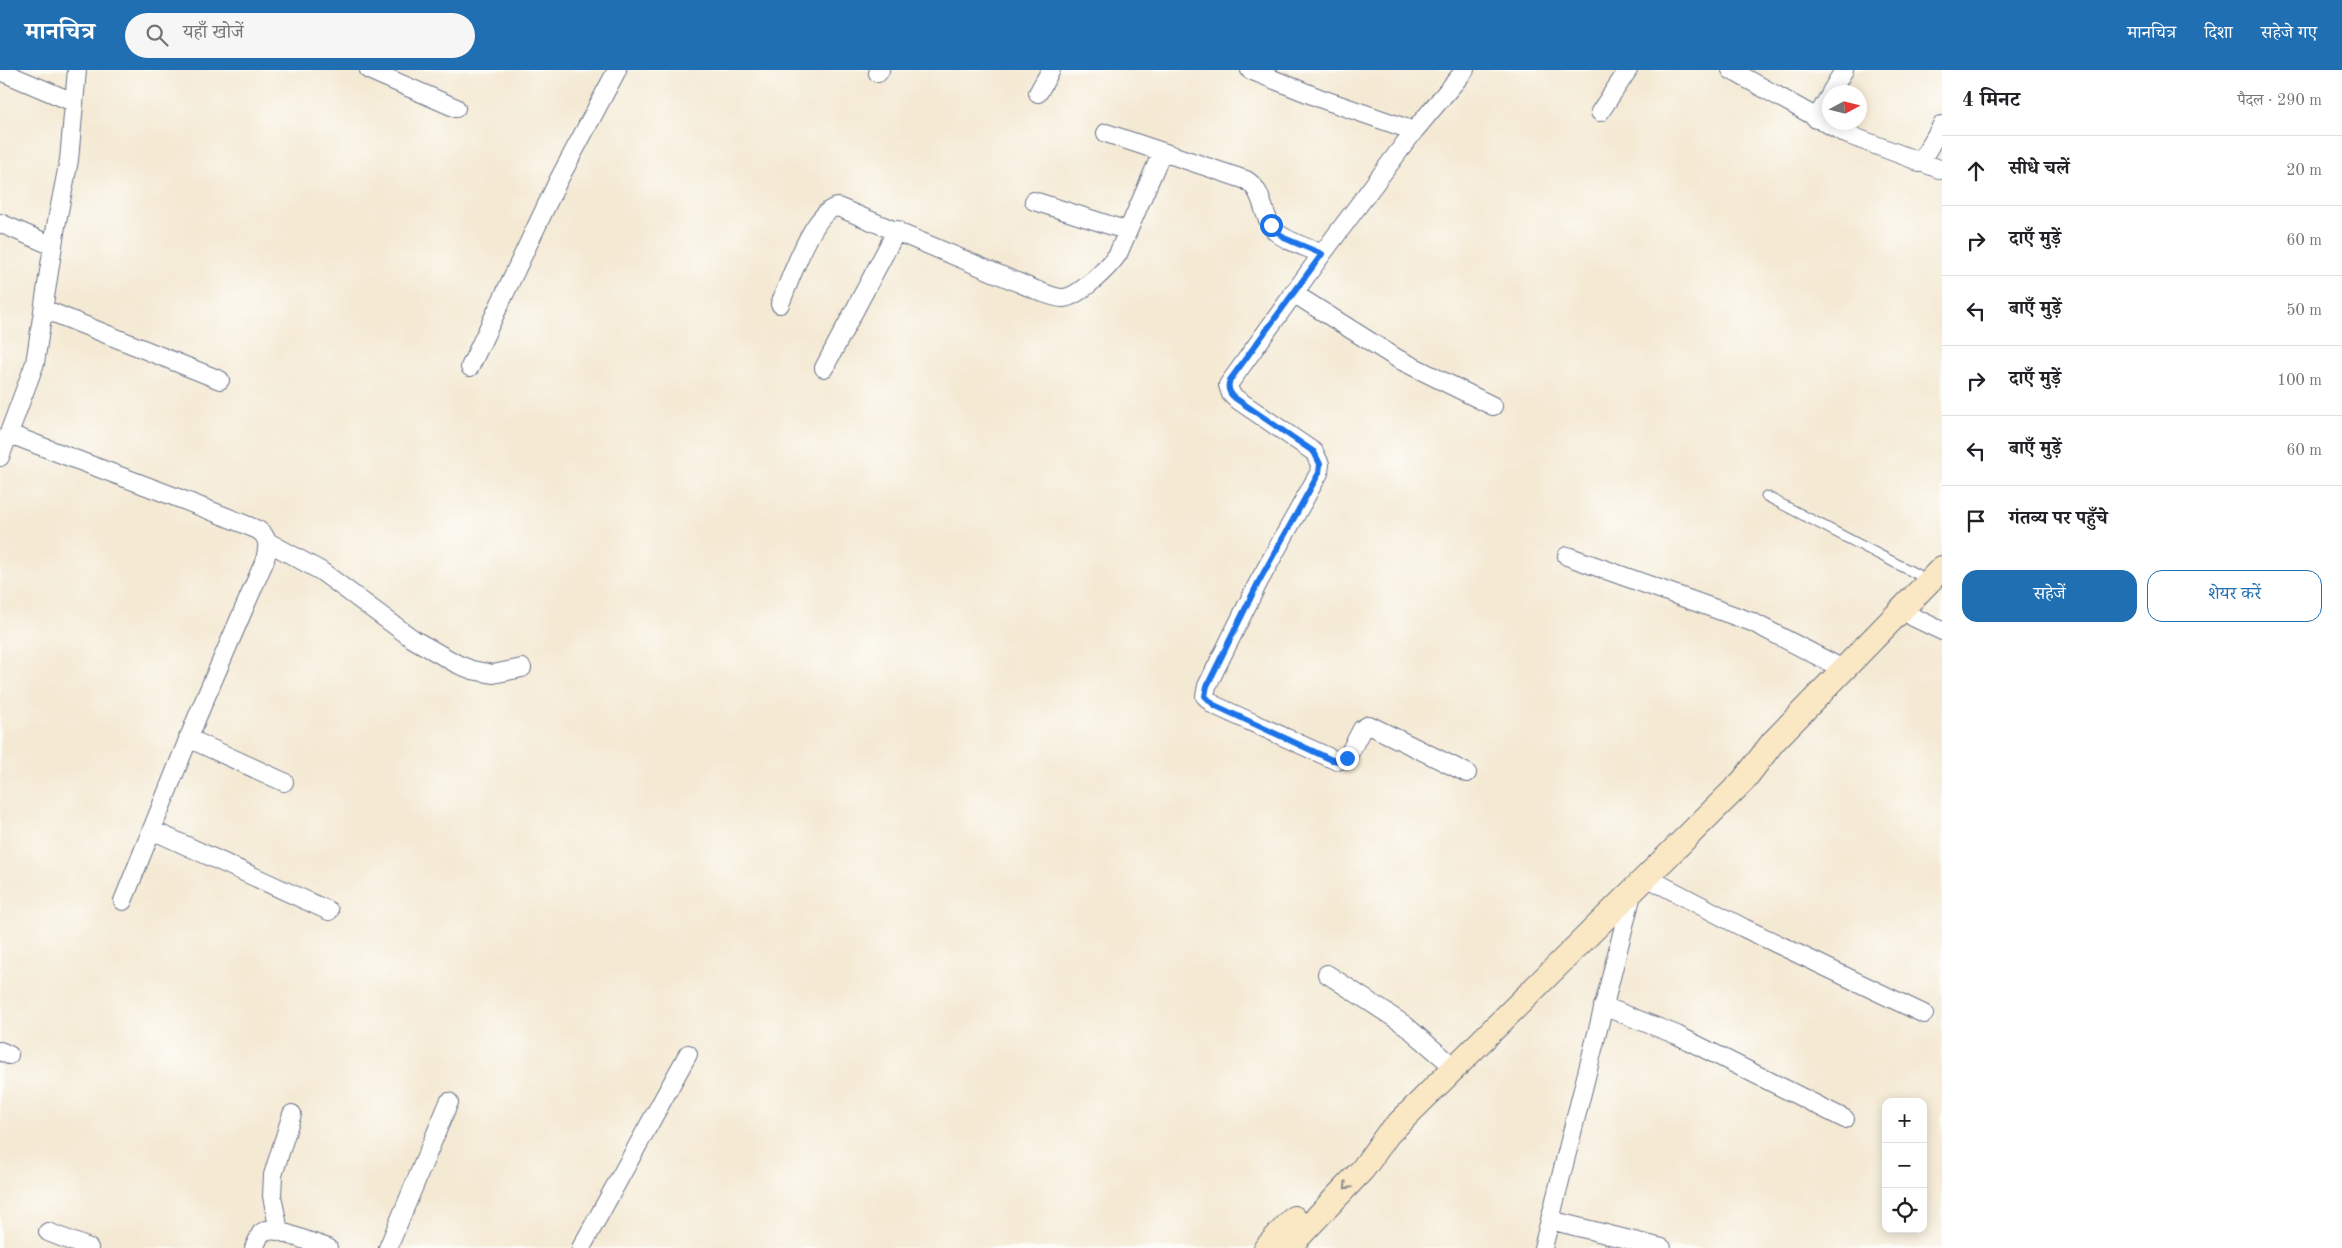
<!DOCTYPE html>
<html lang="hi">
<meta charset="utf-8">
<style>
:root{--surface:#fff;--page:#f6f6f6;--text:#202124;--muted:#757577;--line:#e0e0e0;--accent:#1f6fb2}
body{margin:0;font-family:"Old Standard TT","Noto Serif Devanagari",serif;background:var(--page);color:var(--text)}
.controls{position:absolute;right:15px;bottom:15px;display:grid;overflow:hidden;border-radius:10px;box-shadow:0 2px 12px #0003}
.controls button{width:45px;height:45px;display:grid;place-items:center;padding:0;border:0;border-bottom:1px solid var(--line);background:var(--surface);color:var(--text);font:25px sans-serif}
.compass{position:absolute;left:1822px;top:15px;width:45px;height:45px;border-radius:50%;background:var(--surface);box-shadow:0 2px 12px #0003;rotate:83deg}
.stop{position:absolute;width:15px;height:15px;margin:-11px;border:4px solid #1a73e8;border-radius:50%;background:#fff}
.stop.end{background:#1a73e8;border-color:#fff;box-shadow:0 1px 5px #0008}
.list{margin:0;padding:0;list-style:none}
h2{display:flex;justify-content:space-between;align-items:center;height:65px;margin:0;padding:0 20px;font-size:21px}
h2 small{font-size:16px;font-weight:400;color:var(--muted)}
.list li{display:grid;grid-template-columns:32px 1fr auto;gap:15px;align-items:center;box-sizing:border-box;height:70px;padding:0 20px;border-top:1px solid var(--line)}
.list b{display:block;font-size:19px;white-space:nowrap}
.list em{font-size:16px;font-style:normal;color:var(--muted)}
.actions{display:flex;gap:10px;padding:15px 20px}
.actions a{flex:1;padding:11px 0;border:1px solid var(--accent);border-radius:15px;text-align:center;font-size:18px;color:var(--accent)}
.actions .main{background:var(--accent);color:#fff}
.icon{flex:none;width:28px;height:28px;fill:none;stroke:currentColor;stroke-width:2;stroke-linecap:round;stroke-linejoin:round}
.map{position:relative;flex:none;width:1942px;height:1178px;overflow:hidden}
header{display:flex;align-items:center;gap:30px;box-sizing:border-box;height:70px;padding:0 25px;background:var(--accent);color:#fff}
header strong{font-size:24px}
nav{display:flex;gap:28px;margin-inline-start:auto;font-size:18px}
.search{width:350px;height:45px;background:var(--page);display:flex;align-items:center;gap:12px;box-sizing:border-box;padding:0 18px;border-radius:28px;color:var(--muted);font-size:19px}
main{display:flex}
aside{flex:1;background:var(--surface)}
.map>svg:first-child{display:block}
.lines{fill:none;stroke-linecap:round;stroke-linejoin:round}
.lane-casing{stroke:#677087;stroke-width:11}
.street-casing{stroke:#677087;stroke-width:20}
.secondary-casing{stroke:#677087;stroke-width:26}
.lane{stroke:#fff;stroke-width:9}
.street{stroke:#fff;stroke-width:18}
.secondary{stroke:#fae7c3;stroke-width:24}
.oneway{stroke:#8a8b90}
.route{stroke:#1a73e8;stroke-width:6}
</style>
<header>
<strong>मानचित्र</strong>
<div class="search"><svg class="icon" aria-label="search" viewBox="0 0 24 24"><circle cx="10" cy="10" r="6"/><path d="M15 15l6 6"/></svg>यहाँ खोजें</div>
<nav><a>मानचित्र</a><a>दिशा</a><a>सहेजे गए</a></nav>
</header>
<main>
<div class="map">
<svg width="1942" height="1178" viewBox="0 0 1942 1178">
<rect width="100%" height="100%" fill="#fdfcf7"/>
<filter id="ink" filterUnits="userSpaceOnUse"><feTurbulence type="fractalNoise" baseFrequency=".02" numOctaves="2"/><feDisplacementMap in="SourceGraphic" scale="10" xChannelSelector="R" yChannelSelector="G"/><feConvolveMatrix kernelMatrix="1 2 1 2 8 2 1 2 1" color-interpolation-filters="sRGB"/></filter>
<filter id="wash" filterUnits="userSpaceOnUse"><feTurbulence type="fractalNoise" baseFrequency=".0096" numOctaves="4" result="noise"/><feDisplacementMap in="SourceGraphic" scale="20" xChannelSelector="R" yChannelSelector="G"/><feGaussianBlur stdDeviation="1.12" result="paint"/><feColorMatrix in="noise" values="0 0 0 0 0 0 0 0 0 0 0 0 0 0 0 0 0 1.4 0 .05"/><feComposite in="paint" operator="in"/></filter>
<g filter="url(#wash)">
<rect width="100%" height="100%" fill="#f4e9d3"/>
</g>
<g filter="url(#ink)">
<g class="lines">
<defs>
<path id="lane" d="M1766,426L1928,510"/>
<path id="street" d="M369,0L456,38
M1250,0L1322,29L1414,61
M1465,0L1414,61L1322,184L1228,315L1231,324L1235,328L1314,382L1320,394L1319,403L1258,513L1207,616L1205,626L1214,635L1337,691L1347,688L1362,659L1369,655L1467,703
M1731,0L1846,64L1942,100
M0,1L73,32
M878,3L880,0
M1831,22L1844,0
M1038,23L1051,0
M1600,42L1628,0
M1816,49L1830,25
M1106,63L1246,110C1265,121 1261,146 1275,161C1287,172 1307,177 1322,184
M1920,93L1942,55
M1034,131L1128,161
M0,153L53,176
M1293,223L1398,289L1493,336
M780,234C789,213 814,138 838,137L1036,220C1044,223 1054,228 1063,228C1079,227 1109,197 1118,184L1162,82
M44,239L220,310
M470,297L558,111L617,0
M824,298L897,160
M10,364C92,397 176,425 258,460C270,468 268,477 265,490L198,645L123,831
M0,387L35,293L56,156L69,90L77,0
M268,472L321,501L413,569L457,594L472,600L493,604L522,598
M1567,486L1752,552L1843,599
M1913,547L1942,561
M188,668L284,712
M152,760L329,841
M1648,808L1744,858L1924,944
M1327,904L1405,955L1455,998
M1603,936L1677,965L1845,1049
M0,981L9,985
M1550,1150L1662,1178
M279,1161L272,1126L273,1105L292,1044
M48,1162L89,1178
M254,1178L261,1163L266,1160L279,1161L328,1178
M388,1178L449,1032
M581,1178L688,984
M1543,1178L1632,824"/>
<path id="secondary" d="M1266,1178L1294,1148
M1288,1178L1363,1099L1388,1064L1743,711L1773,672L1942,498"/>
</defs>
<use href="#lane" class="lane-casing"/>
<use href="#street" class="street-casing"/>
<use href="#secondary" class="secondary-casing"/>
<use href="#lane" class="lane"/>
<use href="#street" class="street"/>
<use href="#secondary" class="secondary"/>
</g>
<defs><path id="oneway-chevron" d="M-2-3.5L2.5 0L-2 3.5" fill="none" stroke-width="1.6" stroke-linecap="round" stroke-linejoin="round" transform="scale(1.25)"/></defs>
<use class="oneway" href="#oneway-chevron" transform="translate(1347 1116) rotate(134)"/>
</g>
<g class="lines" filter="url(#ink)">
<path class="route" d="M1271,155L1284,168L1322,184L1230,310C1227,317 1229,323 1235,328L1314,382L1320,394L1319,403L1258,513L1207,616L1205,626L1214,635L1332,690L1341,691L1347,688"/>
</g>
</svg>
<div class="controls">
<button>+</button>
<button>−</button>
<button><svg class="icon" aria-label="locate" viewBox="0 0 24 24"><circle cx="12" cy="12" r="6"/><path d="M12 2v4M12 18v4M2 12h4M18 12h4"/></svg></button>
</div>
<svg class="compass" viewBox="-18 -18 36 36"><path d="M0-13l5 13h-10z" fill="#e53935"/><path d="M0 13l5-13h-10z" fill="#757577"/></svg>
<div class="stop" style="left:1271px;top:155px"></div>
<div class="stop end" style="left:1347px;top:688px"></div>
</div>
<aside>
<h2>4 मिनट<small>पैदल · 290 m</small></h2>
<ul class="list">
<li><svg class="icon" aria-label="ahead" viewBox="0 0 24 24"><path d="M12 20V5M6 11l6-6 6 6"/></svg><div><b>सीधे चलें</b></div><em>20 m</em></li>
<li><svg class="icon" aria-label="right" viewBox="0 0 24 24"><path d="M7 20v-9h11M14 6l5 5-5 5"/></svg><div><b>दाएँ मुड़ें</b></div><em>60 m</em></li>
<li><svg class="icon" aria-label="left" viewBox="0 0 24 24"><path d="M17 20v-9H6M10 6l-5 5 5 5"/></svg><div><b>बाएँ मुड़ें</b></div><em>50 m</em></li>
<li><svg class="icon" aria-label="right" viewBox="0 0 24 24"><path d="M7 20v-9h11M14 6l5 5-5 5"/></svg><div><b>दाएँ मुड़ें</b></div><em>100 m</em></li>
<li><svg class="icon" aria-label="left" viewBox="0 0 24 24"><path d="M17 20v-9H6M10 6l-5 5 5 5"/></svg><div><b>बाएँ मुड़ें</b></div><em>60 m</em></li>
<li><svg class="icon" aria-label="arrive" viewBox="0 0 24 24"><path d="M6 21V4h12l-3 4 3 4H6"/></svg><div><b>गंतव्य पर पहुँचे</b></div></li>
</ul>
<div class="actions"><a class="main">सहेजें</a><a>शेयर करें</a></div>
</aside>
</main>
